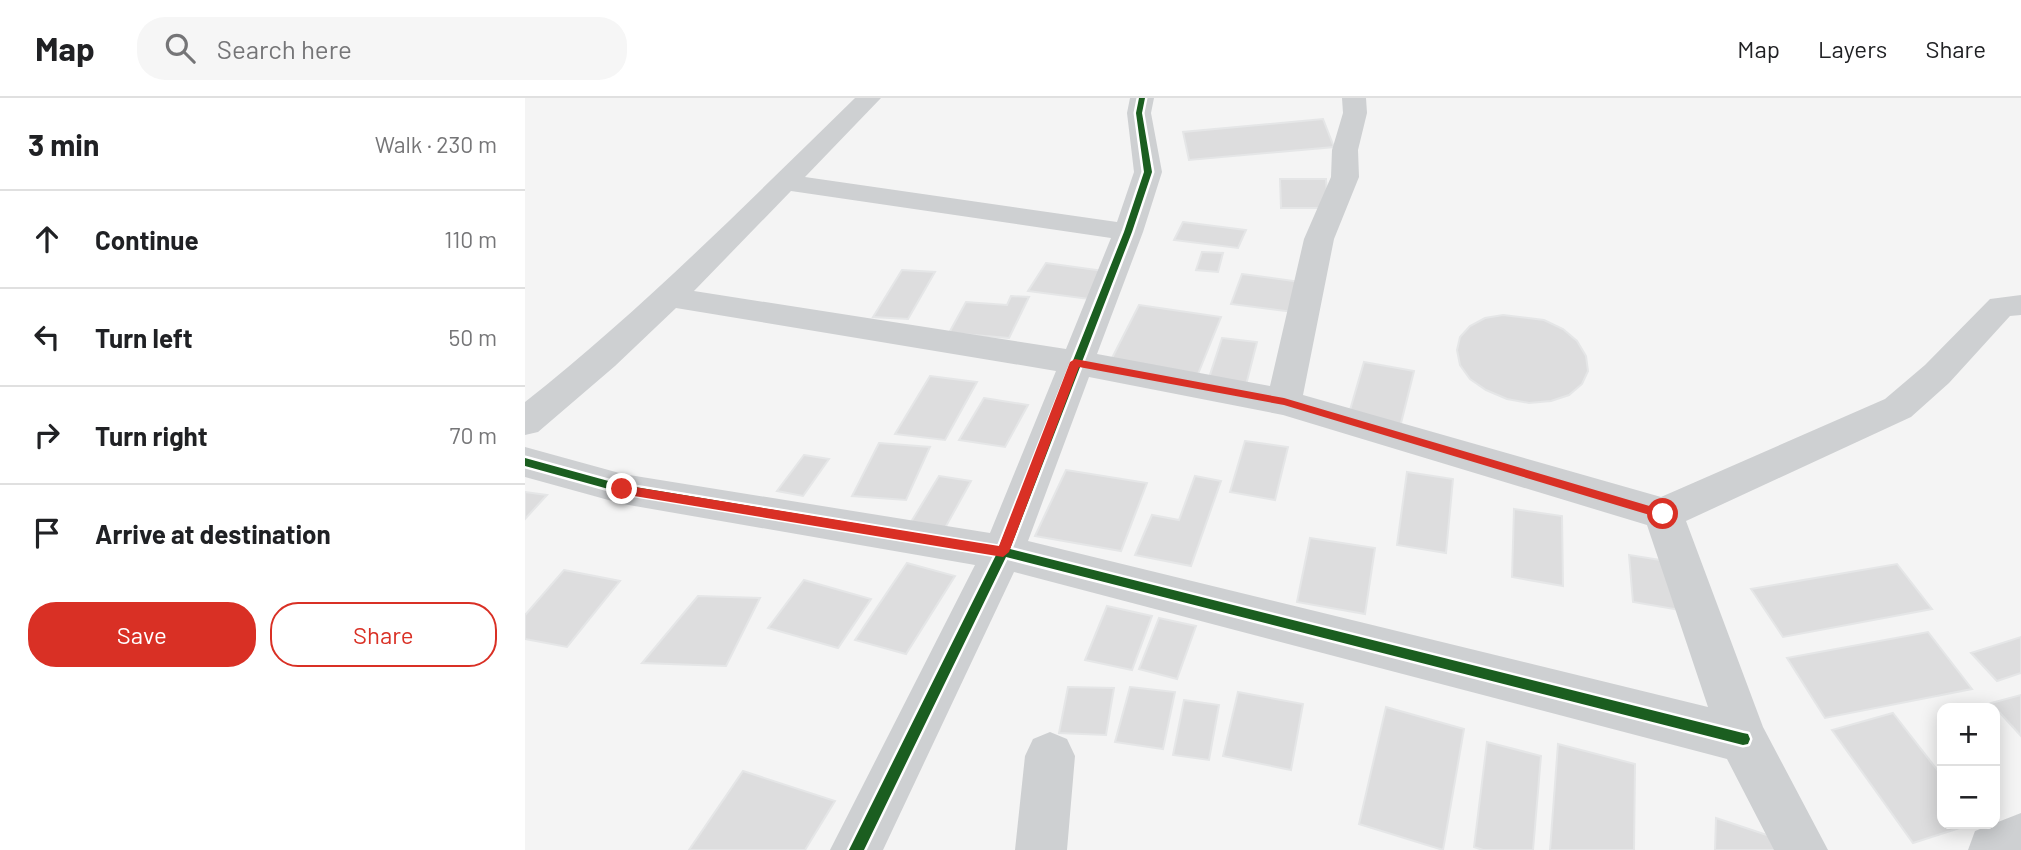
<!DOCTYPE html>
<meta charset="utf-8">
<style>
:root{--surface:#fff;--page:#f6f6f6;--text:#202124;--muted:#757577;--line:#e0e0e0;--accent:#d93025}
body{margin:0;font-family:Barlow,sans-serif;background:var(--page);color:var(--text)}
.controls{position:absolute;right:21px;bottom:21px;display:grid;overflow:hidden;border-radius:14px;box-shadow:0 4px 18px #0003}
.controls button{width:63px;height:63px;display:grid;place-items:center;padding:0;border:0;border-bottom:2px solid var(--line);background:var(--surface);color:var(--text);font:35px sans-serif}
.stop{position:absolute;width:21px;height:21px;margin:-16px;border:5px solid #d93025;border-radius:50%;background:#fff}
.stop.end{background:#d93025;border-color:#fff;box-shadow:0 2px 7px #0008}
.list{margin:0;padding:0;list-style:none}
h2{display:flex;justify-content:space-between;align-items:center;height:91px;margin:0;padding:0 28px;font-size:30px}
h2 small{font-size:23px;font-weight:400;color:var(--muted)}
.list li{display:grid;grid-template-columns:46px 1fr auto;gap:21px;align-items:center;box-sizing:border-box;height:98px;padding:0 28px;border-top:2px solid var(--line)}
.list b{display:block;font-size:26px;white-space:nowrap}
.list em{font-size:23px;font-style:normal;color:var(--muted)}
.actions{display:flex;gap:14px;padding:21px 28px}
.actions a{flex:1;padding:16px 0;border:2px solid var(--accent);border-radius:28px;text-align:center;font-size:24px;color:var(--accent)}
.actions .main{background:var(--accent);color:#fff}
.icon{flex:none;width:38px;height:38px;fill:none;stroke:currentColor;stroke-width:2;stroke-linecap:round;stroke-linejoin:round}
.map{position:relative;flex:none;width:1496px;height:752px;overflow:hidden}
header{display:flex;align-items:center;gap:42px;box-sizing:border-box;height:98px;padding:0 35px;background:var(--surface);border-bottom:2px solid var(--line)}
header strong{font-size:33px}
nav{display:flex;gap:38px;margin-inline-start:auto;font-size:24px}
.search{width:490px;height:63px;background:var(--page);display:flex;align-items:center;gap:18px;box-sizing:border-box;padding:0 24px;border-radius:28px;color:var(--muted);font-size:26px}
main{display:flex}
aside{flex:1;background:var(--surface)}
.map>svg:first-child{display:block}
.building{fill:#ddddde;stroke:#e5e6e7;stroke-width:2}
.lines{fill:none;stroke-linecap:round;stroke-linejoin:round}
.minor{fill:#ced0d2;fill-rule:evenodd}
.cycleway-casing{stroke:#fff;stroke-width:5}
.cycleway{fill:#1b5e20;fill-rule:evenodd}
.route{fill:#d93025}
</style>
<header>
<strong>Map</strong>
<div class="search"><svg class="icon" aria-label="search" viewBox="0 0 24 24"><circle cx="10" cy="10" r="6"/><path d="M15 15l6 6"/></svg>Search here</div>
<nav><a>Map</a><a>Layers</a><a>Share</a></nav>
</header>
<main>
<aside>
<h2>3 min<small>Walk · 230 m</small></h2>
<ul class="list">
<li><svg class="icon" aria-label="ahead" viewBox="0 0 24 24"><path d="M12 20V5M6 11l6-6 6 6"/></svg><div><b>Continue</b></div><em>110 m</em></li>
<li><svg class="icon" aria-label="left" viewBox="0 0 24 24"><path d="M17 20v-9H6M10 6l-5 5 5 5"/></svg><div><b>Turn left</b></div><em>50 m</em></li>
<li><svg class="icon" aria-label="right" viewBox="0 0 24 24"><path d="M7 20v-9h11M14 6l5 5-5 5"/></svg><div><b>Turn right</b></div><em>70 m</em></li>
<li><svg class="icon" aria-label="arrive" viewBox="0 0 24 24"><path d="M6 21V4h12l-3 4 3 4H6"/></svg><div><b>Arrive at destination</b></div></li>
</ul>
<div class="actions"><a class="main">Save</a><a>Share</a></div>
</aside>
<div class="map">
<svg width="1496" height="752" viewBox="0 0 1496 752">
<rect width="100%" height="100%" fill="#f4f4f4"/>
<path class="building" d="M798,21L809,49L664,62L658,34Z
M755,81H801L803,110H756Z
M658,124L721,132L713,150L649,142Z
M677,154L698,155L693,174L671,172Z
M521,165L579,173L564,201L503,193Z
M377,172L410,174L383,221L348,219Z
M717,176L776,184L768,214L706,206Z
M486,198L504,199L484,240L424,235L441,204L482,207Z
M614,207L696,219L673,276L586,262Z
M978,217L1019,222L1038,231L1052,243L1061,258L1063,273L1057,286L1044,297L1026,303L1004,305L982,301L961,292L945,281L935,267L932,252L935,239L945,228L960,220Z
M697,240L732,244L721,287L683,283Z
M839,264L889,273L875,329L823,319Z
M405,278L452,284L420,342L370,336Z
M459,300L503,307L480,349L434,342Z
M720,343L763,349L750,402L705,394Z
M354,345L405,349L381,402L327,398Z
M279,357L304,361L278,398L252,393Z
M541,372L622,385L596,453L510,438Z
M882,374L928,381L921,455L872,447Z
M414,378L446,383L420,430L386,424Z
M670,378L696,383L666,468L610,457L627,417L654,422Z
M0,394L22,397L0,421Z
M989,411L1037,418L1038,488L987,479Z
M785,440L850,450L840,516L772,504Z
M1104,457L1155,465L1161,513L1108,504Z
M382,465L430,478L381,556L330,542Z
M1372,466L1407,511L1258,539L1226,491Z
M39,472L95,483L42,549L0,541V517Z
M279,482L346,501L313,550L243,530Z
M173,498L235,500L201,568L117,565Z
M582,508L627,518L607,572L560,562Z
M634,520L671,528L652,581L614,571Z
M1403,534L1447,591L1300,620L1262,560Z
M1496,539V575L1472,583L1446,555Z
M543,589L589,590L581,637L534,635Z
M605,589L650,594L638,651L590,644Z
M713,594L778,606L766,672L698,658Z
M1496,597V638L1466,605Z
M659,602L694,607L684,662L648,657Z
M861,609L939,631L918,752L834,726Z
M1368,615L1417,678V726H1447L1388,745L1307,632Z
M962,644L1016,658L1008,752H958L949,749Z
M1033,646L1110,666L1109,752H1025Z
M218,673L310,703L280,752H164Z
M1191,720L1266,745V752H1190Z"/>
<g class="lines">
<path class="minor" d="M330,0H356L280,79L592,124L609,74L602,15L605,0H629L626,15L637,74L618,134L572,256L745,288L779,141L806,79L807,52L818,15L817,0H841L842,15L833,52L834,79L809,141L778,297L1136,399L1360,301L1400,267L1465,201L1496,197V217L1485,218L1424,285L1386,319L1161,423L1238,629L1303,752H1249L1202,661L489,474L358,752H305L450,467L98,406L0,379V349L98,376L465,435L531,273L151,210L90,268L13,334L0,337V304C118,211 223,104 330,0ZM266,93L586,140L541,251L169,193ZM564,279L758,317L1122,427L1183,609L503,443Z
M525,634L542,641L550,658L542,752H490L500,658L508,641Z
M1496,715V752H1443L1450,733Z"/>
<defs>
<path id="cycleway" d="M614,0H620L617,15L627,74L607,134L485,451L1218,635L1223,636L1225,641L1223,646L1218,647L481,459L339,752H324L471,457L98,395L0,368V360L98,387L474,449L599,134L619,74L611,15Z"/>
</defs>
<use href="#cycleway" class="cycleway-casing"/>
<use href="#cycleway" class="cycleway"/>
</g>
<path class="route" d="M550,261L759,300L1138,412L1144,416L1138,421L759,307L554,269L484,454L478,459L97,396L92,391L97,387L474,448L545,264Z"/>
</svg>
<div class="controls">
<button>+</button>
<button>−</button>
</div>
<div class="stop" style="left:1138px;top:416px"></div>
<div class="stop end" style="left:97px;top:391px"></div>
</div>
</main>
